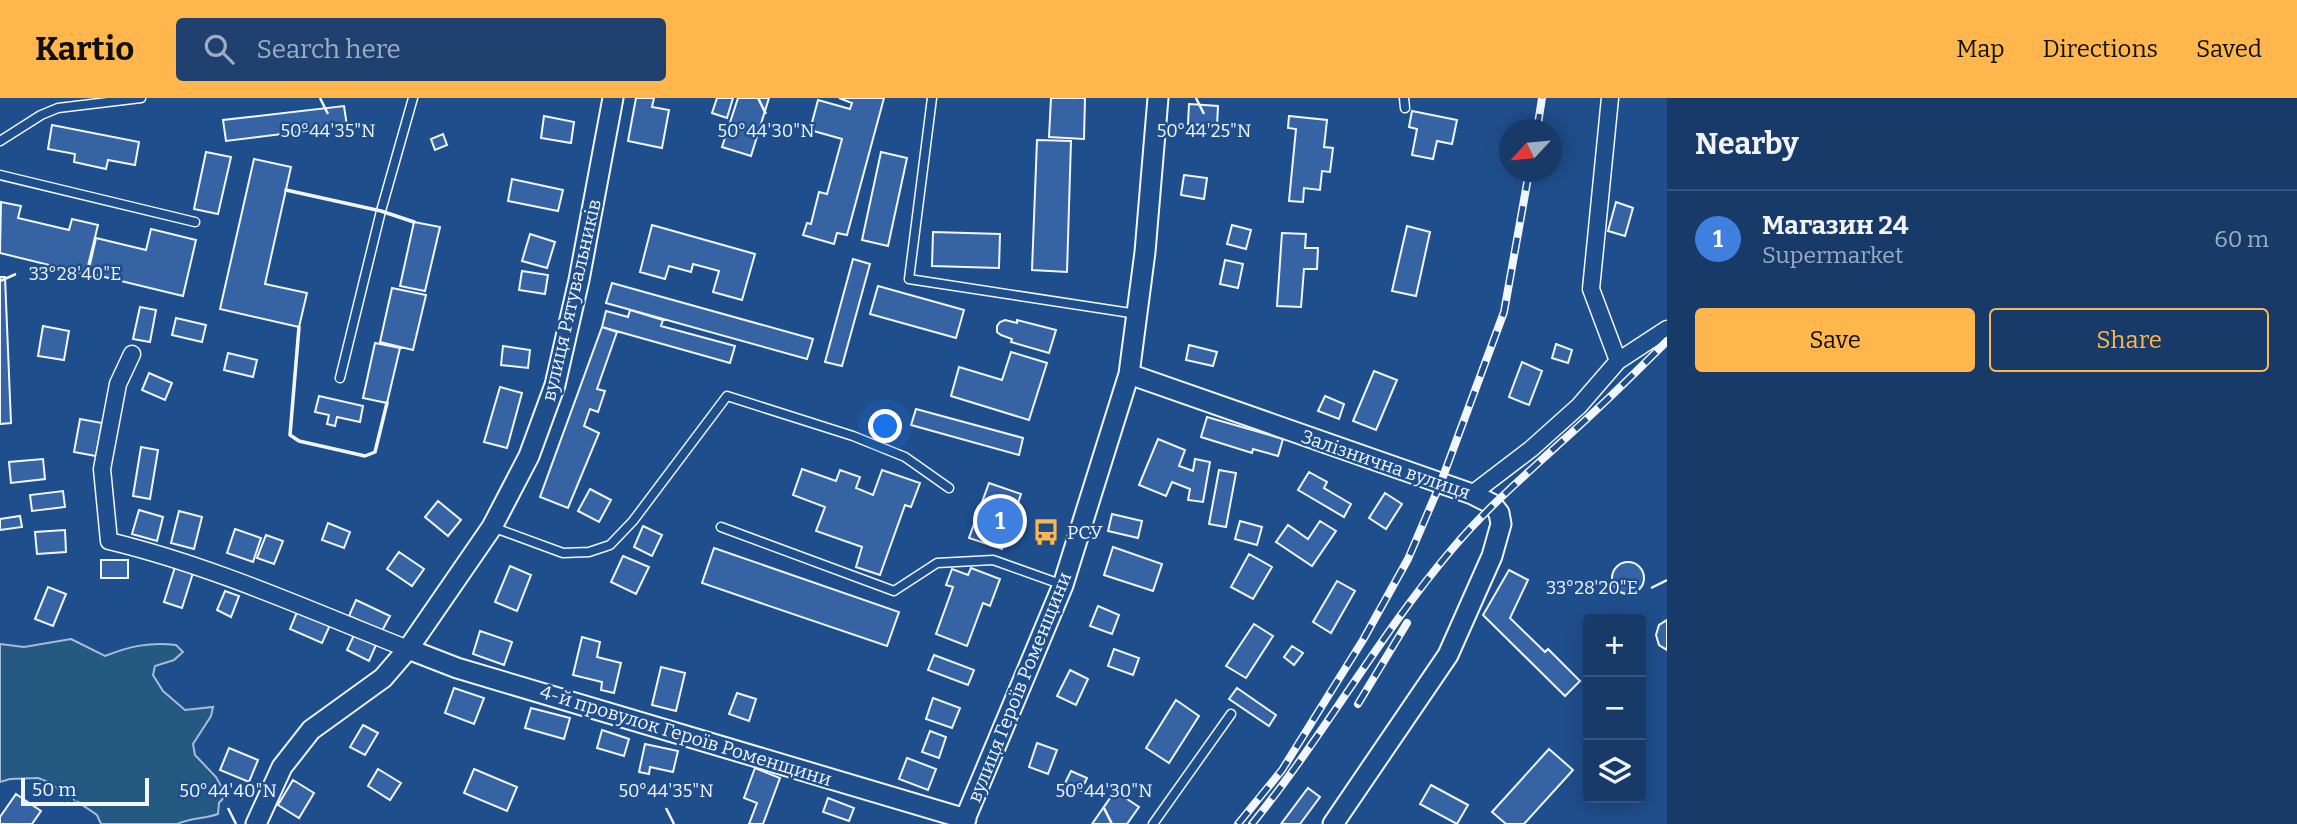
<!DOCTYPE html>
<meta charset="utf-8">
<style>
:root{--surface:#173a69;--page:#20416f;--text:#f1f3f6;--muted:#9eadc0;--line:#36547d;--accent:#ffb74d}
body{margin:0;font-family:Bitter,serif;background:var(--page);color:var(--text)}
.controls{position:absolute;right:21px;bottom:21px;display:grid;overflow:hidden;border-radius:7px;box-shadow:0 4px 18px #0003}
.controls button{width:63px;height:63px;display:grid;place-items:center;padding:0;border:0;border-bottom:2px solid var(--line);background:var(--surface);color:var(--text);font:35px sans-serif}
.compass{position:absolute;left:1499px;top:21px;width:63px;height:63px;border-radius:50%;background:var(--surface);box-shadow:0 4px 18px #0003;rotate:244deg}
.scale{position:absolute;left:21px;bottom:18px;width:128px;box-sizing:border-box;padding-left:7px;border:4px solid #f2f6ff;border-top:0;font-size:19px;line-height:24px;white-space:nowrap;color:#f2f6ff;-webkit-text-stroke:5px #1f4e8c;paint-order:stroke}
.you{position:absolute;left:886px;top:329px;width:24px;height:24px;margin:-18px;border:5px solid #fff;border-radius:50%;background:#1a73e8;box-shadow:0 0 0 10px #1a73e833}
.badge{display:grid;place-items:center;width:46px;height:46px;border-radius:50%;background:var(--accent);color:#fff;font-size:23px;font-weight:700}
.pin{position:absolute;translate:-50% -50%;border:4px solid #fff;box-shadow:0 2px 7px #0006}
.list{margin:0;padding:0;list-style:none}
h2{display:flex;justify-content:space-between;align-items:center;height:91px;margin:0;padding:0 28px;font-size:30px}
h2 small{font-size:23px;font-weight:400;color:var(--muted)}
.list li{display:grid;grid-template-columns:46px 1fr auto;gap:21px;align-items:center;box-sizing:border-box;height:98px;padding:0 28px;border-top:2px solid var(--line)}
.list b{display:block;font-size:26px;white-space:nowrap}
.list p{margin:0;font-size:23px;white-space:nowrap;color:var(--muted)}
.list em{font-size:23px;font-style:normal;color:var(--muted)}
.actions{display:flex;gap:14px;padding:21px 28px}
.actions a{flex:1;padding:16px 0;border:2px solid var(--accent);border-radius:7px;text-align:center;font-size:24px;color:var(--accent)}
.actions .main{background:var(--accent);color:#111}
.icon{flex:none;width:38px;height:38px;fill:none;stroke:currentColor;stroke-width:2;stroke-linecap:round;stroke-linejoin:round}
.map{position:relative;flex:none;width:1667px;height:726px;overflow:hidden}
header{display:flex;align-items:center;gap:42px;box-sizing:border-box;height:98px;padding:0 35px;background:var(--accent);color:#111}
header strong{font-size:33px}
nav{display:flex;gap:38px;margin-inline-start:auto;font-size:24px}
.search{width:490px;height:63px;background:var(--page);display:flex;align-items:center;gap:18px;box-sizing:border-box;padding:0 24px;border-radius:7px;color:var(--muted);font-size:26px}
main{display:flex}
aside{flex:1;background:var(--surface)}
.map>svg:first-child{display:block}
.green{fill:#245a82;stroke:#a8bbd7;stroke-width:2}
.building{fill:#3563a3;stroke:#f2f6ff;stroke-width:2}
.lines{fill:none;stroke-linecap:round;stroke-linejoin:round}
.service-casing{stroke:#f2f6ff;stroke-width:11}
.minor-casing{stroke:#f2f6ff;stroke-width:19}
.tertiary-casing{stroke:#f2f6ff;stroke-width:23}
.service{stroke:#1f4e8c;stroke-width:8}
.minor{stroke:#1f4e8c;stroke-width:16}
.tertiary{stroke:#1f4e8c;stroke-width:19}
.rail-casing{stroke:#f2f6ff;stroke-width:8}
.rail{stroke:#1f4e8c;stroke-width:5;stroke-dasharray:16;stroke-linecap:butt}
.wall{stroke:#f2f6ff;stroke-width:3.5}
.ticks{fill:none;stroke:#f2f6ff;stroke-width:2.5}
.labels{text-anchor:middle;stroke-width:5;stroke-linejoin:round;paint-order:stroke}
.street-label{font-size:19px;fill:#f2f6ff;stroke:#1f4e8c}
.poi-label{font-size:19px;fill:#f2f6ff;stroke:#1f4e8c;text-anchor:start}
.ticks-label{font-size:18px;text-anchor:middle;fill:#f2f6ff;stroke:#1f4e8c;stroke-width:5;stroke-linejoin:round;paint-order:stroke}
</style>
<header>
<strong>Kartio</strong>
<div class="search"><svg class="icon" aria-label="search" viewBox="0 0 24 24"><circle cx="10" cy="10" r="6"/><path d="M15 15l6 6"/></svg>Search here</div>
<nav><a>Map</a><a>Directions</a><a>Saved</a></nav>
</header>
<main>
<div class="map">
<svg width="1667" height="726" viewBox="0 0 1667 726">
<rect width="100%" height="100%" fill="#1f4e8c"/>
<path class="green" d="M71,541L105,558C130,548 150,544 176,547L183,554L174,562L155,568L153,577L163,593L185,612L213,609L211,618L193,646L195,657L216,679L226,697L219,705L218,716C204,721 190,720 177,726H101L97,717L48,684L38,680L10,681L0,684V546L24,549Z"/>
<path class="building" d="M636,0H654L652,9L669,12L662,50L628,43Z
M717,0H733L727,20L712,15Z
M738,0H769L751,58L722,49Z
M839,0H884L847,137L837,135L834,146L803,137L807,125L811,126L819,94L827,96L842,41L810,32L818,2L850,11L852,5Z
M1051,0H1085L1084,41L1049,39Z
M1189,6L1218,8L1217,28L1188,26Z
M344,8L347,28L226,43L223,22Z
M1412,13L1457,22L1452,46L1437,43L1433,61L1412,57L1417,31L1409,29Z
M544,18L574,24L571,45L541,40Z
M1289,18L1327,22L1324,49L1333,50L1330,74L1322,73L1320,92L1304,90L1303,104L1289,103L1296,31L1288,30Z
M52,27L139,44L135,67L108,62L106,71L74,64L75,56L48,51Z
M443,36L447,47L435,52L431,41Z
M1037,42L1071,43L1067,174L1032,172Z
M206,54L231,59L218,116L194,111Z
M881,54L907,60L888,148L862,142Z
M254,61L291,69L265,186L307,195L299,229L220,211Z
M1184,77L1207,80L1204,101L1181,97Z
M512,81L563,92L558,113L508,103Z
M1,104L21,108L18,120L69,132L72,121L98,127L86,176L0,155Z
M1616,104L1633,110L1625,138L1608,133Z
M414,124L440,129L425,193L400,188Z
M652,127L755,156L742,202L713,194L719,173L693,166L691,174L669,168L665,181L640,174Z
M1232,127L1251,132L1246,151L1227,146Z
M1407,128L1430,134L1416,198L1392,193Z
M151,131L196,142L183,198L88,175L96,140L146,152Z
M933,134L1000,136L999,170L932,168Z
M1282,135L1306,136L1305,150H1318L1317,171H1304L1301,209L1277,208Z
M530,136L555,144L547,170L522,163Z
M853,161L870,166L842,268L825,264Z
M1225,162L1243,166L1238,190L1220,186Z
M522,173L548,177L545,196L519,192Z
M0,179H5L11,325L0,326Z
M612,185L813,241L807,261L606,205Z
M878,188L964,212L956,240L870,216Z
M392,190L426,197L413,252L380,244Z
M140,209L156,212L150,244L133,241Z
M630,212L663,222L661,228L735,248L730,265L602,229L606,213L628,219Z
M176,220L206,227L202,244L172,237Z
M1005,222L1017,225V222L1056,232L1049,255L1011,244L1012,241L1001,237L997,234V228L1000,224Z
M43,228L69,233L64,262L38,258Z
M602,229L617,234L597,291L605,293L598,314L590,311L584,328L599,335L568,410L540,399Z
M375,245L400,250L387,305L363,300Z
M1556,246L1572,252L1568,265L1552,260Z
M1189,247L1217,254L1213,268L1186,262Z
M503,248L530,252L528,270L501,267Z
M1011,254L1047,265L1029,322L951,298L959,269L1002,282Z
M228,255L257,262L253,279L224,272Z
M1522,264L1542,273L1529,307L1509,299Z
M1374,273L1397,282L1376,332L1353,323Z
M149,275L172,285L165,302L142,292Z
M500,289L522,295L507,350L484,344Z
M319,298L363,308L360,324L337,319L335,328L327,326L329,317L315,314Z
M1325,298L1344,306L1339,321L1318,313Z
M916,311L1023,340L1019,357L911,327Z
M1207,319L1283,341L1278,358L1253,351L1252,355L1201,339Z
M80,321L102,325L96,358L74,354Z
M1158,341L1185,352L1179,368L1193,373L1195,361L1210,364L1203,404L1188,402L1190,391L1172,384L1166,398L1139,387Z
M141,349L158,352L150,401L133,398Z
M43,361L45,381L11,385L9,364Z
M802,371L836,383L840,372L860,379L856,390L873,397L882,372L920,385L911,409L905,407L880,477L856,469L862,449L816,433L825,409L793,397Z
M1219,372L1236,375L1226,429L1209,426Z
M1309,374L1327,384L1324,390L1351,406L1344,419L1298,392Z
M989,385L1021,396L1002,451L969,440Z
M590,391L611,402L599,424L578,413Z
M63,393L65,409L32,413L30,397Z
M1385,395L1402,406L1386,431L1369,420Z
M438,403L461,422L448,438L425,419Z
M139,412L163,419L157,443L132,436Z
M179,413L202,419L194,451L171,445Z
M1112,416L1142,423L1138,440L1108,433Z
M20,418L22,429L0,432V421Z
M1240,423L1262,429L1257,447L1235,441Z
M1320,423L1336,433L1312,468L1276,444L1288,427L1308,441Z
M328,425L350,434L344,450L322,442Z
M643,428L662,437L652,458L634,449Z
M235,431L261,440L253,464L227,455Z
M65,432L66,454L37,456L35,434Z
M266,437L283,443L274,466L257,460Z
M1113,449L1162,466L1153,493L1104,477Z
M714,450L899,514L887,548L702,485Z
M399,454L424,471L412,488L387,471Z
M1249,456L1272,469L1253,501L1231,489Z
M623,458L649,469L636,496L611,484Z
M101,462H128V480H101Z
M1612 480a16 16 0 1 1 32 0a16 16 0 1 1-32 0Z
M510,468L531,477L517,513L495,504Z
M175,469L193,475L182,510L164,504Z
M971,470L1000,481L990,508L983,505L967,548L936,536L953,489L946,487L952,471L968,477Z
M1509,472L1528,482L1510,520L1545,554L1548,551L1580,583L1565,598L1483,517Z
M1337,483L1355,493L1331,535L1313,524Z
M48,489L66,496L53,528L35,521Z
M225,493L239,498L231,519L217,512Z
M356,502L390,518L382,533L349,518Z
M1098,508L1119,517L1112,536L1090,528Z
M297,514L330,527L322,545L290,531Z
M1667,522V552L1659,547L1656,537L1659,527Z
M1254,526L1273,538L1246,580L1226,568Z
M480,533L512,544L504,567L473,556Z
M354,537L376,547L369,563L347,552Z
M582,539L600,544L597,559L621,565L614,595L601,592L602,584L573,577Z
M1292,548L1303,555L1294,567L1284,559Z
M1114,551L1139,560L1133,577L1108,568Z
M934,557L974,572L968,587L928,572Z
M661,569L685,575L676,613L652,607Z
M1070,572L1088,581L1076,607L1057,598Z
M454,590L484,600L474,626L445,615Z
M1237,590L1276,617L1269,628L1229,601Z
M737,595L756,601L749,623L729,616Z
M933,600L960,610L952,630L926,621Z
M1176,602L1199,618L1169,665L1146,650Z
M531,610L570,620L564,641L525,630Z
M363,627L378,635L365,657L350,649Z
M602,632L629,641L624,658L597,650Z
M930,633L946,639L939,660L922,654Z
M1037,645L1057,652L1048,676L1029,669Z
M645,646L678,653L673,674L650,669L649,676L639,674Z
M229,650L258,662L249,684L220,672Z
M1549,651L1573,672L1524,726H1506L1492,714Z
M907,660L936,671L928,692L899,681Z
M755,670L780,680L763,726H749L757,705L744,700Z
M378,671L401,685L390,702L368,688Z
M474,671L517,689L507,713L464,695Z
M1071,673L1087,680L1081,693L1065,685Z
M293,682L314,695L299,720L278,707Z
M1431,687L1468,707L1457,726L1420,706Z
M1308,690L1320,699L1300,726H1281Z
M1115,693L1139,709L1127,726H1092Z
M16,696L41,713L32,726H0V719Z
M828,700L854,710L849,723L823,714Z"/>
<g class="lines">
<defs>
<path id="service" d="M932,0L909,181L1137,216
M1404,0L1405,10
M0,43L41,17L58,10L141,0
M0,77L195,124
M340,280L381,113L413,0
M492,429L563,455L589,454L610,447L633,423L727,298L853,338L905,359L949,390
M721,429L894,493L937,465L993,462L1063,487
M1153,726L1231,616"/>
<path id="minor" d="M1610,0L1591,191L1618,263
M132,256L118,286L102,371L109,443C213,468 309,512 408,551
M1472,396L1531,351L1579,308L1618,263L1667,231"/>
<path id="tertiary" d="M1129,276L1472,396L1492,406L1499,415L1501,426L1492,458L1448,557L1333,726
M408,551L457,570L966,721
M256,726L282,669L311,632L383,580L408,551L492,429L529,358L555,287L579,182L613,0
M963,726L1063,487L1129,276L1145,154L1158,0"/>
</defs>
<use href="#service" class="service-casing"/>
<use href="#minor" class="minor-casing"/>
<use href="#tertiary" class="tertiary-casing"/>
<use href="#service" class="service"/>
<use href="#minor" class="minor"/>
<use href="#tertiary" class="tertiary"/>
<defs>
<path id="rail" d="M1537,32L1542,0
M1358,606L1407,525
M1238,726L1282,672L1363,542L1408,461L1441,384L1504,214L1529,74
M1252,726C1324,638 1379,537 1453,450C1485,412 1522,380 1559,346C1596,313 1632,278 1667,243"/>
</defs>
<use href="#rail" class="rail-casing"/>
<use href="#rail" class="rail"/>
<path class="wall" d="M286,92L381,113L414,124
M299,229L290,337L299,343L365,358L375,354L387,305"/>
</g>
<path class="ticks" d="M320,0L328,16M758,0L766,16M1196,0L1204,16M0,183L16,176M1651,490L1667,482M228,710L236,726M666,710L674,726M1104,710L1112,726"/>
<defs>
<symbol id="bus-bare" viewBox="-9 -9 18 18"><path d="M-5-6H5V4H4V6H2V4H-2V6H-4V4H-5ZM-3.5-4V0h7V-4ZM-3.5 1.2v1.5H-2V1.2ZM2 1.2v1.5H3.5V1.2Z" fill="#ffb74d" stroke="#1f4e8c" stroke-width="2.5" paint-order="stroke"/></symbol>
</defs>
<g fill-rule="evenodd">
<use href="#bus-bare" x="1027" y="415" width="38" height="38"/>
</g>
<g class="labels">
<g class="street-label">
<text transform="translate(571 202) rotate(-77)" y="7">вулиця Рятувальників</text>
<text transform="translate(1386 366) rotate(19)" y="7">Залізнична вулиця</text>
<text transform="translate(1019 589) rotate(-68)" y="7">вулиця Героїв Роменщини</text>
<text transform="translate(686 637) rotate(17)" y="7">4-й провулок Героїв Роменщини</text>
</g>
<g class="poi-label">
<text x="1067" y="441">РСУ</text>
</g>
</g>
<g class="ticks-label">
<text x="328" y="39">50°44'35"N</text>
<text x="766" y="39">50°44'30"N</text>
<text x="1204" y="39">50°44'25"N</text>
<text x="75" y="182">33°28'40"E</text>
<text x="1592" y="496">33°28'20"E</text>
<text x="228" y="699">50°44'40"N</text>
<text x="666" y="699">50°44'35"N</text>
<text x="1104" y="699">50°44'30"N</text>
</g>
</svg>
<div class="controls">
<button>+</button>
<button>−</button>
<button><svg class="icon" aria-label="layers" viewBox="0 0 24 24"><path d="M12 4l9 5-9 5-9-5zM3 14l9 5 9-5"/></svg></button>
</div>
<svg class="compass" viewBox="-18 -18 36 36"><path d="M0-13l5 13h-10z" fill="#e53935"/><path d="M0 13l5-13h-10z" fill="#9eadc0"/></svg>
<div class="scale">50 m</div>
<div class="you"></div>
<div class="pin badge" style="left:1000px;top:423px;background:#3f7fe0">1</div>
</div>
<aside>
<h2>Nearby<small></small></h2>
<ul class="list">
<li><span class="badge" style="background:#3f7fe0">1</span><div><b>Магазин 24</b><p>Supermarket</p></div><em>60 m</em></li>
</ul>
<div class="actions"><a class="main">Save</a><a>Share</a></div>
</aside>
</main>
